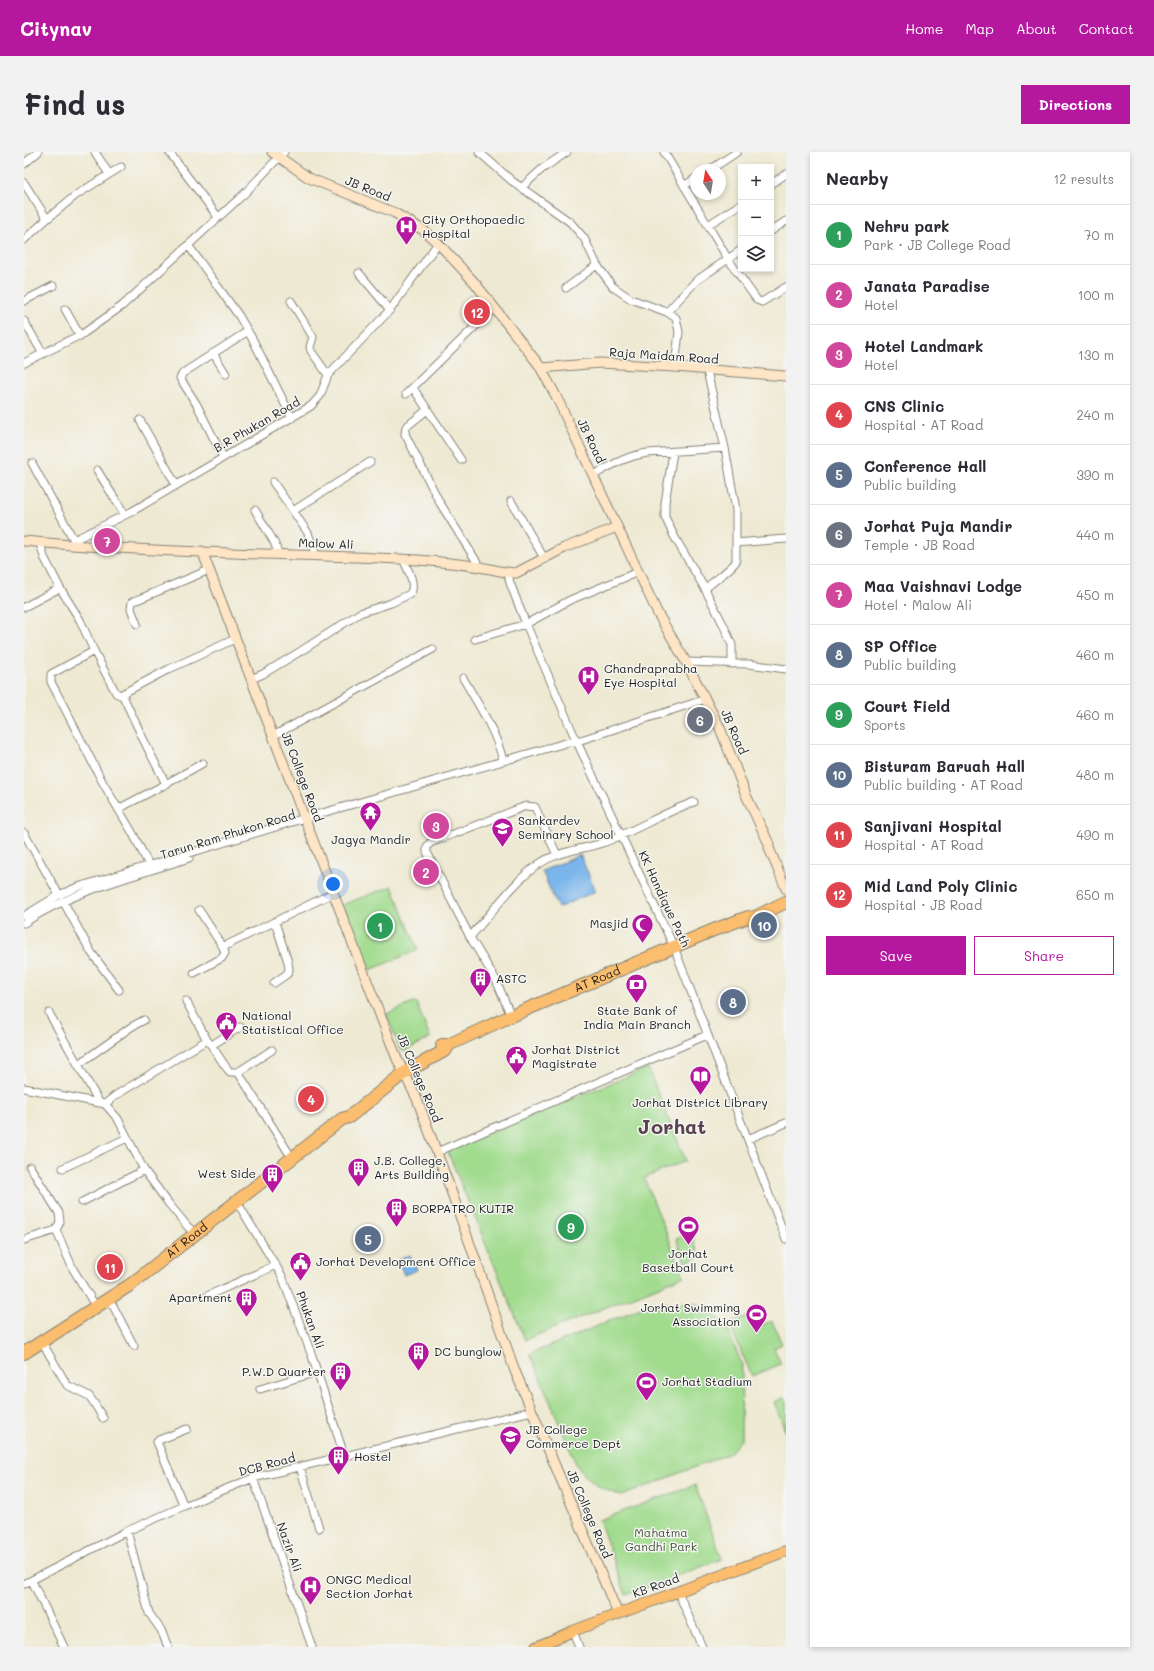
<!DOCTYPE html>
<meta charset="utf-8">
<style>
:root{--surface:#fff;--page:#f2f2f3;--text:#2b2b33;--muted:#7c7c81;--line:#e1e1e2;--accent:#b5179e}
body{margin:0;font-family:Mali,sans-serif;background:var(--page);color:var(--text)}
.controls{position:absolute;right:12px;top:12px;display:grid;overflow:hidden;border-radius:0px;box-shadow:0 2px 6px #0003}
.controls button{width:36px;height:36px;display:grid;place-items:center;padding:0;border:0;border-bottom:1px solid var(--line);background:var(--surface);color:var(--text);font:20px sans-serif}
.compass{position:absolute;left:666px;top:12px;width:36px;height:36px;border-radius:50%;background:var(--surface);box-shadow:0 2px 6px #0003;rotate:348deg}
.you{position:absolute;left:309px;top:732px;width:14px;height:14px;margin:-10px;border:3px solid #fff;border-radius:50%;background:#1a73e8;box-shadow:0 0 0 6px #1a73e833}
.badge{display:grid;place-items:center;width:26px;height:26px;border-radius:50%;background:var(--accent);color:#fff;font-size:13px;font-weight:700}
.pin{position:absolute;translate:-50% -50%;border:2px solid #fff;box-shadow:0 1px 4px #0006}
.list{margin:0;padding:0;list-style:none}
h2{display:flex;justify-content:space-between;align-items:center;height:52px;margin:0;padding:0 16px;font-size:17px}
h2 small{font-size:13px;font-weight:400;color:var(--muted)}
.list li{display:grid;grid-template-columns:26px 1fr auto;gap:12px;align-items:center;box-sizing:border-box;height:60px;padding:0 16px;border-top:1px solid var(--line)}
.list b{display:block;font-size:15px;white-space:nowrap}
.list p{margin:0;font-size:13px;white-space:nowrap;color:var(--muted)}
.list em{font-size:13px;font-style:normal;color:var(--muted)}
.actions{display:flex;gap:8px;padding:12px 16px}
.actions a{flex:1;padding:9px 0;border:1px solid var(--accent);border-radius:0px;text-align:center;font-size:14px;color:var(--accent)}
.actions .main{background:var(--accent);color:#fff}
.icon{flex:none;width:22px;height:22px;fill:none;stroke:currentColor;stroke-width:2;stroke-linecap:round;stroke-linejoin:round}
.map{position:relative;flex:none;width:762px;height:1495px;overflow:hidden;border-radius:0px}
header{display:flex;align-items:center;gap:24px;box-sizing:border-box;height:56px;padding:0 20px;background:var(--accent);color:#fff}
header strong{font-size:19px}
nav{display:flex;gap:22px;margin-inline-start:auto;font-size:14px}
.intro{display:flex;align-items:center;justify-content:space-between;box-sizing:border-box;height:96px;padding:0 24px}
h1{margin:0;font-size:28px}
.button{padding:10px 18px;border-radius:0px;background:var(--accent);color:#fff;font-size:14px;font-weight:700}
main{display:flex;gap:24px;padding:0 24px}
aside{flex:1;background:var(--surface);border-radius:0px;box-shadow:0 2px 6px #0003}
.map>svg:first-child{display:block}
.green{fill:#a1db8e;stroke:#5e7c55}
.water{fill:#7ab5eb;stroke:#4b6884}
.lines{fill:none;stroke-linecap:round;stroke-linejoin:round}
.street-casing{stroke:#858277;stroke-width:9}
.secondary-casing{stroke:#858277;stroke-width:11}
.primary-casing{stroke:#858277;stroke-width:12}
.highway-casing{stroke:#858277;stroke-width:14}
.street{stroke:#fff;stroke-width:7}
.secondary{stroke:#fde5c5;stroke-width:9}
.primary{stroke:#fbbd6e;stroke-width:10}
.highway{stroke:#fbbd6e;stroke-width:12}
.labels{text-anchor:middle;stroke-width:3;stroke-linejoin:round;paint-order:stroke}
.street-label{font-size:12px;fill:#1c1c1c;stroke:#f6f6f2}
.poi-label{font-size:12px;fill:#1c1c1c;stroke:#f6f6f2;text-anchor:start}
.park-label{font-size:12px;fill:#44553e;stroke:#f6f6f2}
.town-label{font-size:20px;font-weight:bold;fill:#5a4452;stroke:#f6f6f2}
</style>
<header>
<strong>Citynav</strong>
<nav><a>Home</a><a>Map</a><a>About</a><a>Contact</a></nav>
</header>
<div class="intro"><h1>Find us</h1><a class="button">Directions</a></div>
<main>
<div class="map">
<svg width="762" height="1495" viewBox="0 0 762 1495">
<rect width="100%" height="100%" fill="#f6f6f2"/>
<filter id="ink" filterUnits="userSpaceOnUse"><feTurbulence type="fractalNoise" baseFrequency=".025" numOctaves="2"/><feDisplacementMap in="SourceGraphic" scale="8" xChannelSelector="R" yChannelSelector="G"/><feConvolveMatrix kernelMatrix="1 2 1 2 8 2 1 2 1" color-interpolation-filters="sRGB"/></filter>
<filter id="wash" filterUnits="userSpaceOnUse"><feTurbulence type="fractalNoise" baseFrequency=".012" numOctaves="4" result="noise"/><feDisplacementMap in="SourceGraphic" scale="16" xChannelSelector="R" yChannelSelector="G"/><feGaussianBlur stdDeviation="0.9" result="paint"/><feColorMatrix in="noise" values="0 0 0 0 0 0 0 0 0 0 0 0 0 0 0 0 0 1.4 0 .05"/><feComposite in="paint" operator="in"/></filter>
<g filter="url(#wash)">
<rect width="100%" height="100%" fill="#eee9d2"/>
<path class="green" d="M368,734L394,798L346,818L318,753Z
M392,850L406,886L381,899L376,897L362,862Z
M624,916L662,1009L620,1026L660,1124L501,1188L423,998Z
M667,1081L676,1105L661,1110L652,1086Z
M629,1151L675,1152L701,1171L718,1213L717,1287L706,1301L598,1344C576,1336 568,1333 553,1314L506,1202Z
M732,1160L738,1173L748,1169L758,1192L750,1196L757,1212L728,1224L705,1172Z
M762,1245V1281L750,1250Z
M671,1333L698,1407L602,1443L575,1368Z"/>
<path class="water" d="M556,703L572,739L534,756L518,719Z
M386,1103L393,1118L380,1123L374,1108Z"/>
</g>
<g filter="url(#ink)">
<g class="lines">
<defs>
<path id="street" d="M71,0L85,22
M145,0L194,65
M455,0L488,29L546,70L560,86L573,113L589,135L607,147L643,160L652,166L655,180L651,215
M640,0L704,107L733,148L738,150L762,135
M0,12L14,0
M686,18L713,0
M0,31L23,67L0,88
M747,32L762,22
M660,34L672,26
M497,36L518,17L543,0
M23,67L52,43L97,15
M684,73L717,52
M747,79L762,69
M164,93L215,164L229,188L268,266
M335,121L366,158
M542,136L573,113
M0,149L29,134
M267,149L289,185L286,195L287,199L304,223
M41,157L56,184
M643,160L672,129L717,98
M0,169L19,202
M189,201L202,222
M0,211L60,181L98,154L220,42L260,0
M389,236L437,308
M382,242L470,156
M403,258L382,275L381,282L416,351L456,415
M116,268L152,333
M649,300L641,351V365L650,384L681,437L699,472L708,493V512
M199,305L173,253L156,226L159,221L224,179
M8,311L52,392
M73,318L101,363
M570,323C588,313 602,304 623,301L701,296
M249,330L269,359
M487,349L520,406
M231,358L250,390L255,403
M50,388L107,360L287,254L296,244L304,223L366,158L414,91
M712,391L762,387
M292,404L284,381L269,359L346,310
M484,421L486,431L502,472L552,588L650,795L762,1087
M36,436L56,468L70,499
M681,437C687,431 710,415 712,409V358L701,296L683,219
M0,455L36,436L20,405L16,391
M113,472L107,457L108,450L185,418
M451,487L502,472L546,448L614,420
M662,510L725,512L762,517
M439,526C454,552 472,579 479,609
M227,527L239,522L277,499L336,461L367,451L386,442C393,433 383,416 379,407
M249,584L409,497
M142,632L179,611
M94,657L142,632L123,595L98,542
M0,681L35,743
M125,713L108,680L79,631L39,553L27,530V522L70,499L92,541L96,543L145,517L211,487
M39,749L67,800L95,838
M0,764L35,743L54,735L281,666L552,588H557L682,547
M0,771C48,739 111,724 165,706
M446,785L403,700V695L406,691L502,654L511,655L533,703
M199,795L309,741
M170,821L198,806L201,801L199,795L175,758
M250,831L263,822L265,818L264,810L251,770
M162,849L183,888C192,898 197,910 206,920H214L248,898
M25,861L75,950
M487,864L472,828L446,785C466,763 491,728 515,712C534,699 557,698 578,691C610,680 638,661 670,650
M188,893L216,875
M55,912L107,875L120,868
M214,920L268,1006
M0,936L81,952L94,967L120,1018L145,1052L164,1075L172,1082
M81,952L92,943L183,888
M724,987L762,971
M413,1000L683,883
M6,1015L35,1061L36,1070L32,1078L49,1117L72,1155
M39,1016L103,986
M58,1050L120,1018
M213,1050L258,1124L288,1204L320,1303
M0,1088L32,1078
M183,1144L252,1113
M85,1146L110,1194
M18,1190L43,1233L65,1244L70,1251L79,1266
M236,1237L293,1220
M276,1315L295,1376
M229,1326L288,1495
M160,1354L133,1290L135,1288L163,1277
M103,1379L125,1461L137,1478L144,1495
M8,1429L40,1495
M0,1432L103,1379L160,1354L229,1326L508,1259
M654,1440L678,1495
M549,1479L555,1495"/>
<path id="secondary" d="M248,0L285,26L371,61L399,78L415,92L451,131L515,213L532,244L634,462L662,510L696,576L722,643L745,692V696L762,737
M517,216L576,211L651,215L762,224
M0,389C125,401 250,401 375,407C402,408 430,411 456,415C468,417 480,421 492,421L540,396L593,375
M178,399L373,907L393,947L425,1033L491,1219L594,1462"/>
<path id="primary" d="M512,1495L549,1479L762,1399"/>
<g id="highway">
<path id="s1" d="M418,893H424L487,864L692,777L724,765L729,766L762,750"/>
<path id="s2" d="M0,1201L106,1133L318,967L325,965L380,921L422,898L424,893"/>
</g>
</defs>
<use href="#street" class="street-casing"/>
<use href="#secondary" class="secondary-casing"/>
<use href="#primary" class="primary-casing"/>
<use href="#highway" class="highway-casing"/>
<use href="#street" class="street"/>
<use href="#secondary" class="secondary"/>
<use href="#primary" class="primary"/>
<use href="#highway" class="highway"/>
</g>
</g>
<defs>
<symbol id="hospital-pin" viewBox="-11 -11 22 30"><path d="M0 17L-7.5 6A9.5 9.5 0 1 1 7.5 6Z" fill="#b5179e" stroke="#f6f6f2"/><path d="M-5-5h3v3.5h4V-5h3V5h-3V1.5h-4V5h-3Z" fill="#fff"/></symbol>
<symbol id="temple-pin" viewBox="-11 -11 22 30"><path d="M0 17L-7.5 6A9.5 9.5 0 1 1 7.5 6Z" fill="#b5179e" stroke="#f6f6f2"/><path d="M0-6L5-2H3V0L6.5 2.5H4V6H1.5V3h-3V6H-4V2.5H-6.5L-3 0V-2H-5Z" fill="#fff"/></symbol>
<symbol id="school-pin" viewBox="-11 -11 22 30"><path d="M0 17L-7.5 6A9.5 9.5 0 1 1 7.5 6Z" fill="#b5179e" stroke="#f6f6f2"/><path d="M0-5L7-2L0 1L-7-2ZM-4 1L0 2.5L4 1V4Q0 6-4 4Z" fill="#fff"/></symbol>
<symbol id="mosque-pin" viewBox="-11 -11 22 30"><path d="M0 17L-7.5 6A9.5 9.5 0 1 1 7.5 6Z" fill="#b5179e" stroke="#f6f6f2"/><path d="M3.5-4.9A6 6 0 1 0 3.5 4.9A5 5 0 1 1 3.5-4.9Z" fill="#fff"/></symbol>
<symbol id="building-pin" viewBox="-11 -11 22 30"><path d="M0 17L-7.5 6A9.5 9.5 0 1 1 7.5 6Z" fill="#b5179e" stroke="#f6f6f2"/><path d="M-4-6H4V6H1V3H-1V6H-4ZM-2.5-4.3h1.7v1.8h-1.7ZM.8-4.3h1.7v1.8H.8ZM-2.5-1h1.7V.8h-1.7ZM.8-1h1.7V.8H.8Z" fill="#fff"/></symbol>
<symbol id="bank-pin" viewBox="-11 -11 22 30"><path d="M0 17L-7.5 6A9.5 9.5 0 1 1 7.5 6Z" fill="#b5179e" stroke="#f6f6f2"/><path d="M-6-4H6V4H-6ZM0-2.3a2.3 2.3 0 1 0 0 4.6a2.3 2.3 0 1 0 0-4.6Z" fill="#fff"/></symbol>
<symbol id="civic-pin" viewBox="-11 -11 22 30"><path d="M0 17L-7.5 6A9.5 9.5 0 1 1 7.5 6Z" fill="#b5179e" stroke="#f6f6f2"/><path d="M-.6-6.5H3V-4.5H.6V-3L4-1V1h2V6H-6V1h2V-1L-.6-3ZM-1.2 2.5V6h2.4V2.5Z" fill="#fff"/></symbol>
<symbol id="library-pin" viewBox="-11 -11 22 30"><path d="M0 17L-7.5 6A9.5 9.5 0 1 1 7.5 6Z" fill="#b5179e" stroke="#f6f6f2"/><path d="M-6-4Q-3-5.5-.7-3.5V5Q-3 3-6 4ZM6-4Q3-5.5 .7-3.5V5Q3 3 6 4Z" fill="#fff"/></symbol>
<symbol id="stadium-pin" viewBox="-11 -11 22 30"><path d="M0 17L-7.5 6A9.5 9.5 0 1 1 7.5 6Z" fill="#b5179e" stroke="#f6f6f2"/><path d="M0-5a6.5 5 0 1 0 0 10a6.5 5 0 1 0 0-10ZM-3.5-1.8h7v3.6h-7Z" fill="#fff"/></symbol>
<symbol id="university-pin" viewBox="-11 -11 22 30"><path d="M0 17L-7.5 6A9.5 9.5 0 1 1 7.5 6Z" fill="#b5179e" stroke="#f6f6f2"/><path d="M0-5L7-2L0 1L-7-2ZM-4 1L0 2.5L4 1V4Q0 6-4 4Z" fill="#fff"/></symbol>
</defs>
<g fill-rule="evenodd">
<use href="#hospital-pin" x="370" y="62" width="25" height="34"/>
<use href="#hospital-pin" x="552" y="512" width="25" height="34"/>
<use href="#temple-pin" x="334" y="648" width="25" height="34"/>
<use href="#school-pin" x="466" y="664" width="25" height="34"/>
<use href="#mosque-pin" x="606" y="760" width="25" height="34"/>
<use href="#building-pin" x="444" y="814" width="25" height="34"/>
<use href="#bank-pin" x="600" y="820" width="25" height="34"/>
<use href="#civic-pin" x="190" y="858" width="25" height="34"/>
<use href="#civic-pin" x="480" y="892" width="25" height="34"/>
<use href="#library-pin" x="664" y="912" width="25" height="34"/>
<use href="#building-pin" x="322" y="1004" width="25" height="34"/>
<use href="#building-pin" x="236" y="1010" width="25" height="34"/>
<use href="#building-pin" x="360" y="1044" width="25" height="34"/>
<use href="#stadium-pin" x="652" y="1062" width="25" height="34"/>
<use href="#civic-pin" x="264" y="1098" width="25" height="34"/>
<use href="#building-pin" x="210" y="1134" width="25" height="34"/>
<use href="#stadium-pin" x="720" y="1150" width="25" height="34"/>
<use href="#building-pin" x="382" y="1188" width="25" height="34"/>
<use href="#building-pin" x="304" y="1208" width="25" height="34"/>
<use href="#stadium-pin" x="610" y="1218" width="25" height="34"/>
<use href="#university-pin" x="474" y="1272" width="25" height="34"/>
<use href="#building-pin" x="302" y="1292" width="25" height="34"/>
<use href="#hospital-pin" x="274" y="1422" width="25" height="34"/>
</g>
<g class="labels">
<g class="street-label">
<text transform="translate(344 37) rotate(22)" y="4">JB Road</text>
<text transform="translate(640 204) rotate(4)" y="4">Raja Maidam Road</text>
<text transform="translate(233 273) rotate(-30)" y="4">B.R Phukan Road</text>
<text transform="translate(567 289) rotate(64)" y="4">JB Road</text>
<text transform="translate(302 392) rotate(2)" y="4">Malow Ali</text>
<text transform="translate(710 580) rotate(66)" y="4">JB Road</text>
<text transform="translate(278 625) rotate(69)" y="4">JB College Road</text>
<text transform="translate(204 683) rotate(-17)" y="4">Tarun Ram Phukon Road</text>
<text transform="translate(640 747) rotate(65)" y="4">KK Handique Path</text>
<text dy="4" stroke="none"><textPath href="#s1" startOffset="169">AT Road</textPath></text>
<text transform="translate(395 926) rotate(67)" y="4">JB College Road</text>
<text dy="4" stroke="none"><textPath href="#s2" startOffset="198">AT Road</textPath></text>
<text transform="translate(286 1168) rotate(70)" y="4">Phukan Ali</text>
<text transform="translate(243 1313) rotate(-15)" y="4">DCB Road</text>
<text transform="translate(565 1362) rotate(67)" y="4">JB College Road</text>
<text transform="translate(265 1395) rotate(70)" y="4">Nazir Ali</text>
<text transform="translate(632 1434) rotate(-20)" y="4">KB Road</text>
</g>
<g class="poi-label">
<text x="398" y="72">City Orthopaedic<tspan x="398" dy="14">Hospital</tspan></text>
<text x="580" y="521">Chandraprabha<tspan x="580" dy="14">Eye Hospital</tspan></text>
<text x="494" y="673">Sankardev<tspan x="494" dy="14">Seminary School</tspan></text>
<text x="347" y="692" text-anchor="middle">Jagya Mandir</text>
<text x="604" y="776" text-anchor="end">Masjid</text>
<text x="472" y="831">ASTC</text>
<text x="613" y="863" text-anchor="middle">State Bank of<tspan x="613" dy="14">India Main Branch</tspan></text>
<text x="218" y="868">National<tspan x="218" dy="14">Statistical Office</tspan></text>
<text x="508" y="902">Jorhat District<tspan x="508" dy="14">Magistrate</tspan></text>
<text x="676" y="955" text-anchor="middle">Jorhat District Library</text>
<text x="350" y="1013">J.B. College,<tspan x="350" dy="14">Arts Building</tspan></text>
<text x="232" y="1026" text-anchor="end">West Side</text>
<text x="388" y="1061">BORPATRO KUTIR</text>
<text x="664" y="1106" text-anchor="middle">Jorhat<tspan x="664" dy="14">Basetball Court</tspan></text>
<text x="292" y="1114">Jorhat Development Office</text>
<text x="208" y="1150" text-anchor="end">Apartment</text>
<text x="716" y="1160" text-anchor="end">Jorhat Swimming<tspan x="716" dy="14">Association</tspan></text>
<text x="410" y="1204">DC bunglow</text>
<text x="302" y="1224" text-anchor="end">P.W.D Quarter</text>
<text x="638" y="1234">Jorhat Stadium</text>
<text x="502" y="1282">JB College<tspan x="502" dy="14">Commerce Dept</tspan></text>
<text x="330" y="1309">Hostel</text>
<text x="302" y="1432">ONGC Medical<tspan x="302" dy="14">Section Jorhat</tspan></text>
</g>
<g class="park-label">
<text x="637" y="1385">Mahatma<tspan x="637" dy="14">Gandhi Park</tspan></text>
</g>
<g class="town-label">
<text x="648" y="982">Jorhat</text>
</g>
</g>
</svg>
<div class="controls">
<button>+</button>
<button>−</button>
<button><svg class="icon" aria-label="layers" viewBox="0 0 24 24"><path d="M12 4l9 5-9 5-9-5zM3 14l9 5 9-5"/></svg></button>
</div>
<svg class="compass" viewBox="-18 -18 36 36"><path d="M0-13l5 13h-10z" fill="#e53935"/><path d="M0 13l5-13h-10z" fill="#7c7c81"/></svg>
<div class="you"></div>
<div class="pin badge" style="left:356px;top:774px;background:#2e9e5b">1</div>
<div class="pin badge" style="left:402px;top:720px;background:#d1479c">2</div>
<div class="pin badge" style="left:412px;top:674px;background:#d1479c">3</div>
<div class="pin badge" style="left:287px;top:947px;background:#e0444e">4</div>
<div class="pin badge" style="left:344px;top:1087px;background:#5c6f8a">5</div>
<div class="pin badge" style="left:676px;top:568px;background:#6b7280">6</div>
<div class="pin badge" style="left:83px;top:389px;background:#d1479c">7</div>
<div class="pin badge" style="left:709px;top:850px;background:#5c6f8a">8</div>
<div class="pin badge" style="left:547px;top:1075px;background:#2e9e5b">9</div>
<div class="pin badge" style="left:740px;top:773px;background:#5c6f8a">10</div>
<div class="pin badge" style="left:86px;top:1115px;background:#e0444e">11</div>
<div class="pin badge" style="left:453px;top:160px;background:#e0444e">12</div>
</div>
<aside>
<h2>Nearby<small>12 results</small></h2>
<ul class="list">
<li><span class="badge" style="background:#2e9e5b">1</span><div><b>Nehru park</b><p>Park · JB College Road</p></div><em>70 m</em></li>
<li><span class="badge" style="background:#d1479c">2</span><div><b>Janata Paradise</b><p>Hotel</p></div><em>100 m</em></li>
<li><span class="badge" style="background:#d1479c">3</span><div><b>Hotel Landmark</b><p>Hotel</p></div><em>130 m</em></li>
<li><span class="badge" style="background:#e0444e">4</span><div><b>CNS Clinic</b><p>Hospital · AT Road</p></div><em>240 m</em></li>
<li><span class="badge" style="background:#5c6f8a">5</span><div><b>Conference Hall</b><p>Public building</p></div><em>390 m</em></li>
<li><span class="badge" style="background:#6b7280">6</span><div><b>Jorhat Puja Mandir</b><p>Temple · JB Road</p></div><em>440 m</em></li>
<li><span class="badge" style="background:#d1479c">7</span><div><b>Maa Vaishnavi Lodge</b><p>Hotel · Malow Ali</p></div><em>450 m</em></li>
<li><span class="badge" style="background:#5c6f8a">8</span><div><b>SP Office</b><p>Public building</p></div><em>460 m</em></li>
<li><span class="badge" style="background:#2e9e5b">9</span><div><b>Court Field</b><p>Sports</p></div><em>460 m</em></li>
<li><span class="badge" style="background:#5c6f8a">10</span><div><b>Bisturam Baruah Hall</b><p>Public building · AT Road</p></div><em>480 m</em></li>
<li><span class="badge" style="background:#e0444e">11</span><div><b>Sanjivani Hospital</b><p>Hospital · AT Road</p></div><em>490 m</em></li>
<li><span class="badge" style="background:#e0444e">12</span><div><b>Mid Land Poly Clinic</b><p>Hospital · JB Road</p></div><em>650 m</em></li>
</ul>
<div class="actions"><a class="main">Save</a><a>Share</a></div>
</aside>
</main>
